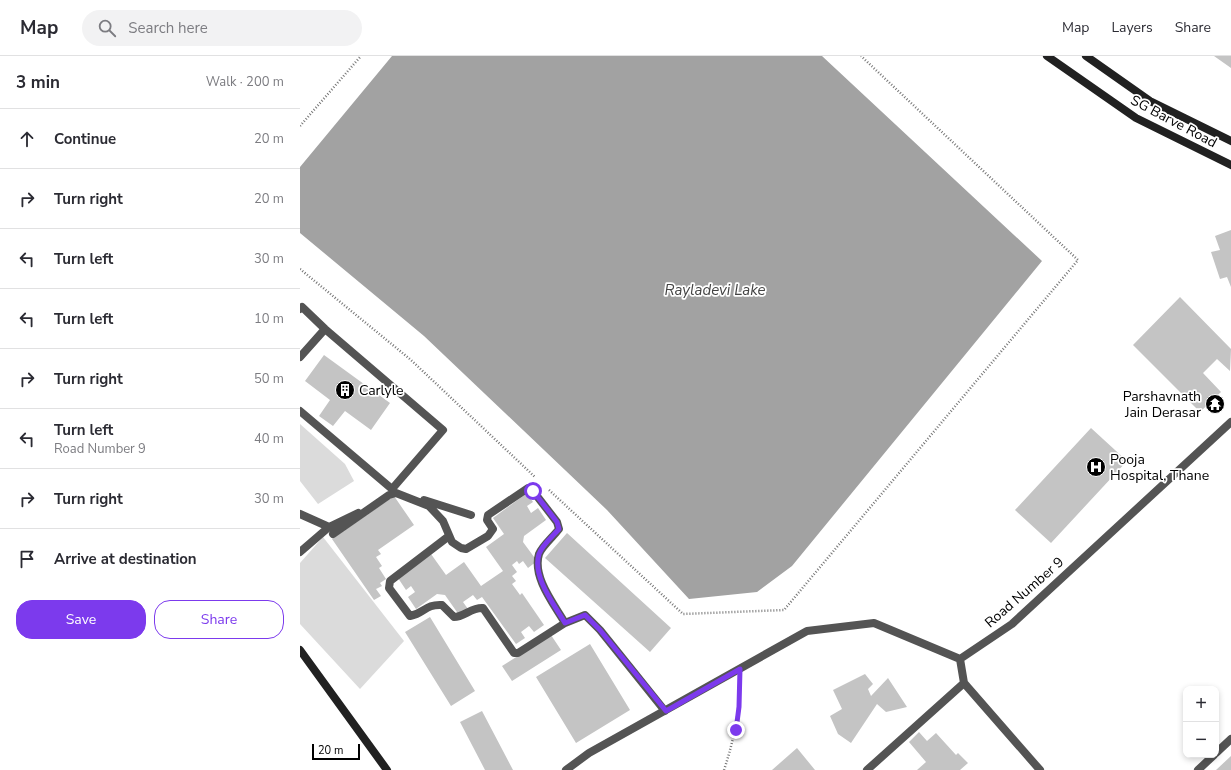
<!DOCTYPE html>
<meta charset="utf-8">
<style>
:root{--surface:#fff;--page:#f2f2f3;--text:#2b2b33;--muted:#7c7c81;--line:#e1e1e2;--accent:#7c3aed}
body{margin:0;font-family:"Nunito Sans",sans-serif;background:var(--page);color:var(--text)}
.controls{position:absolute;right:12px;bottom:12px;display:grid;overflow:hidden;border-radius:8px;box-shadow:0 2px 6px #0003}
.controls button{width:36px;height:36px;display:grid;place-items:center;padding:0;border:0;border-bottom:1px solid var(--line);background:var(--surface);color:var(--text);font:20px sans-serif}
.scale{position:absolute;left:12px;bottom:10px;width:48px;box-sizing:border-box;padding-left:4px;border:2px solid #000;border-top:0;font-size:11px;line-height:14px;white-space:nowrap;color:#000;-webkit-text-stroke:3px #fff;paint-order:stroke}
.stop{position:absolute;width:12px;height:12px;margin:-9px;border:3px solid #7c3aed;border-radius:50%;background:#fff}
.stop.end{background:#7c3aed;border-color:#fff;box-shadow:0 1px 4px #0008}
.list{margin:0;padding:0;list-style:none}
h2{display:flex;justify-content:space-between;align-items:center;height:52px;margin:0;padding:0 16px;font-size:17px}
h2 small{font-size:13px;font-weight:400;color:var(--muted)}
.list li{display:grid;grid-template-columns:26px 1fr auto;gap:12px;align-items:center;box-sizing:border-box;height:60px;padding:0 16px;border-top:1px solid var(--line)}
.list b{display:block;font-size:15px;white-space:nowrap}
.list p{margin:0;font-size:13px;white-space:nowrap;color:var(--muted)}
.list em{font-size:13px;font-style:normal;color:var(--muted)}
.actions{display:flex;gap:8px;padding:12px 16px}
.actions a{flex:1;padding:9px 0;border:1px solid var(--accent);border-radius:16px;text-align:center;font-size:14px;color:var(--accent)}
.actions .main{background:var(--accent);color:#fff}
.icon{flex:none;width:22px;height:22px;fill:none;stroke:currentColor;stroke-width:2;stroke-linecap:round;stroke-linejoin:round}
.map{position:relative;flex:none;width:931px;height:714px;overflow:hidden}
header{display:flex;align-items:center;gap:24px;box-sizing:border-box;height:56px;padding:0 20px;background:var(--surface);border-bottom:1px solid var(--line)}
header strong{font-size:19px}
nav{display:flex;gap:22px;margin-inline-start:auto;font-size:14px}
.search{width:280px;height:36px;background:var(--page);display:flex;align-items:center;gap:10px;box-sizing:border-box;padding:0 14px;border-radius:22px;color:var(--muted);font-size:15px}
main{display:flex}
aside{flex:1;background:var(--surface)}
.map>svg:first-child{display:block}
.green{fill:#dbdbdb}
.water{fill:#a2a2a2}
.building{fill:#c4c4c4}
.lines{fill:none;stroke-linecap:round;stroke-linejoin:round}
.path{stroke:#767676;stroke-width:2.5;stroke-dasharray:1 2;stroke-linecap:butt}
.street{stroke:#545454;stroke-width:8}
.secondary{stroke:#212121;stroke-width:8}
.route{stroke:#7c3aed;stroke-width:5}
.labels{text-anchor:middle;stroke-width:3.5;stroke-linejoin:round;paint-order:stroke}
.street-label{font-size:14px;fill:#000;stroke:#fff}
.poi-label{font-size:14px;fill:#000;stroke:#fff;text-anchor:start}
.water-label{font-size:15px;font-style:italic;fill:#434343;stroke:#fff}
</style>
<header>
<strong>Map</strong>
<div class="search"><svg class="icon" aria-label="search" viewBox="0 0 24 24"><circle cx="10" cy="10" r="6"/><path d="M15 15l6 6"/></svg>Search here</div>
<nav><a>Map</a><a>Layers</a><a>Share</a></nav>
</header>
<main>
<aside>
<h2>3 min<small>Walk · 200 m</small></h2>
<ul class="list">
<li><svg class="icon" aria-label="ahead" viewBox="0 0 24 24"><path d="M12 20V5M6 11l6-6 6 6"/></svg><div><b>Continue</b></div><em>20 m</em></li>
<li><svg class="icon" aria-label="right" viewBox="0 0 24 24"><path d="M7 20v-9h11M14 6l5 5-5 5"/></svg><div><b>Turn right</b></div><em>20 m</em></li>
<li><svg class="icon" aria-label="left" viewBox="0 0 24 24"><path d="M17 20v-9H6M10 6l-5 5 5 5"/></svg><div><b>Turn left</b></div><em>30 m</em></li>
<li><svg class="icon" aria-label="left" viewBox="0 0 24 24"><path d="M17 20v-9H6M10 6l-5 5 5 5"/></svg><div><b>Turn left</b></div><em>10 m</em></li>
<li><svg class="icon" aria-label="right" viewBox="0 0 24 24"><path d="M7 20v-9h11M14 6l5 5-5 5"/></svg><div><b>Turn right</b></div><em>50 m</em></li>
<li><svg class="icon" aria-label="left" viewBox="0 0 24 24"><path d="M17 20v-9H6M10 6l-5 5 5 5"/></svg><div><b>Turn left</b><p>Road Number 9</p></div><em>40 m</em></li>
<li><svg class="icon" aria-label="right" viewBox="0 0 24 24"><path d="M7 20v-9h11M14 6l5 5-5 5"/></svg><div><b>Turn right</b></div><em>30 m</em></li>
<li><svg class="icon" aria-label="arrive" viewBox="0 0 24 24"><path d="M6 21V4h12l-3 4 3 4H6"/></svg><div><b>Arrive at destination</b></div></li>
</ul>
<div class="actions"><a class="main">Save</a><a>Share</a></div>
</aside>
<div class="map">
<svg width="931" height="714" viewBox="0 0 931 714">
<rect width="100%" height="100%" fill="#fff"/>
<path class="green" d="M0,368L45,408L54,425L18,448L0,425Z
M23,481L104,585L60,633L0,568V507Z"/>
<path class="water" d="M92,0H522L742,205L492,510L457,536L389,543L307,454L124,280L0,177V111Z"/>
<path class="building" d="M914,0H931V12Z
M931,174V231L927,221L920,223L911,196L920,194L915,180Z
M880,241L931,293L930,315L917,303L903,317L921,336L900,356L833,289Z
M24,299L90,347L71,374L45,355L33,370L19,360L30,344L5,325Z
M791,372L827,405L751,487L715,454Z
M227,437L233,446L227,450L231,457L238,452L246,464L224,480L223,486L237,505L228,512L223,505L219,508L217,505L212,509L217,516L212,520L216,525L212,528L220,539L222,537L244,569L234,576L229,570L221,576L225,582L216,588L182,541L177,544L173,539L163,546L168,553L159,559L145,539L137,538L116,553L108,541L115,536L111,530L106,534L98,522L131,498L146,519L164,506L181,530L203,515L186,491L204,478L193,462Z
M94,440L114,469L78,494L81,498L76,501L82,510L79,512L86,523L80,527L82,530L76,533L81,540L74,544L32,483Z
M267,477L371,572L350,596L245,502Z
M130,561L175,635L151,650L105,576Z
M251,579L261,594L212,625L202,610Z
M290,588L330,654L276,687L236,621Z
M565,618L573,628L568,633L571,640L588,622L607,651L586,656L577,648L551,687L538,678L530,660L542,653L533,634Z
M182,655L213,714H185L160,666Z
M619,676L627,685L636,677L656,699L658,697L668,707L660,714H617L626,706L609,686Z
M497,692L515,714H472Z
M931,700V714H916Z"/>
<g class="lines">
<path class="path" d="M0,70L61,0
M0,213L111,304L235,421
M249,434L383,558L484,554L778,204L561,0
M424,714C434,684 439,657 440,626"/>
<path class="street" d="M0,253L2,251L25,273L143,374L92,433L0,355
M0,301L25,273
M124,444L171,459
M0,458L29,471
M33,478L89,439L96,437L129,450L143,465L152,486L161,492L166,493L188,480L193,473L187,464L188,459L228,432L233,435L257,466L259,473C254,480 242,490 239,498C232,521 254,548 265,567L285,559L300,574L365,655
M149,480L90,525L89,532L110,560C125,557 125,548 142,549L154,561C164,561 172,551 183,552L214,597H218L265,567
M0,496L29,471L58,457
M660,603L664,627L740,714
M916,697L931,683
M266,714L289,697L507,575L574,567L660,603L712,568L931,366
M567,714L664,627
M898,714L914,699"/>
<path class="secondary" d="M747,0L836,62L931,109
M786,0L850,45L931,85
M0,594L87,714"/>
</g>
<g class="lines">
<path class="route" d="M233,435L257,466L259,473C253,480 242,489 239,498C232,521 254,548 265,567L285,559L300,574L366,655L440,613L439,651L436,674"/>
</g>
<defs>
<symbol id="building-disc" viewBox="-11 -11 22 22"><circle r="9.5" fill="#000" stroke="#fff"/><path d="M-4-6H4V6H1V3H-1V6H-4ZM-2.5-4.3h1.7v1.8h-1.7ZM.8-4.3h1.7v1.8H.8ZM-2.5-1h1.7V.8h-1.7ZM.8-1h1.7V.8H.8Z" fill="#fff"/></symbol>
<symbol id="temple-disc" viewBox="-11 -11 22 22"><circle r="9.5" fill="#000" stroke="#fff"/><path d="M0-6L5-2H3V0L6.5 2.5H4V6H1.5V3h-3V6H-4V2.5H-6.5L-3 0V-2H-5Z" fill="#fff"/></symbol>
<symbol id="hospital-disc" viewBox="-11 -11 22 22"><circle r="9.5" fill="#000" stroke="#fff"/><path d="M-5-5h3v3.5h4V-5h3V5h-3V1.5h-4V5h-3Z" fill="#fff"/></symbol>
</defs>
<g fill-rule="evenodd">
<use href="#building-disc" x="34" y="323" width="22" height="22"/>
<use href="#temple-disc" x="904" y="337" width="22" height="22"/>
<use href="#hospital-disc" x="785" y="400" width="22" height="22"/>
</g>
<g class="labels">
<g class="street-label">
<text transform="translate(874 65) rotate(28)" y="5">SG Barve Road</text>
<text transform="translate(724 536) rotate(-41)" y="5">Road Number 9</text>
</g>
<g class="poi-label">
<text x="59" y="339">Carlyle</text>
<text x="901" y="345" text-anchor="end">Parshavnath<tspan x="901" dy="16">Jain Derasar</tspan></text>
<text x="810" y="408">Pooja<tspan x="810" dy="16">Hospital, Thane</tspan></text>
</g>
<g class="water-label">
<text x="415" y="239">Rayladevi Lake</text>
</g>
</g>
</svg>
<div class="controls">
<button>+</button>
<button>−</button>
</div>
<div class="scale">20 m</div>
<div class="stop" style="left:233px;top:435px"></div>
<div class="stop end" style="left:436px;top:674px"></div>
</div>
</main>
